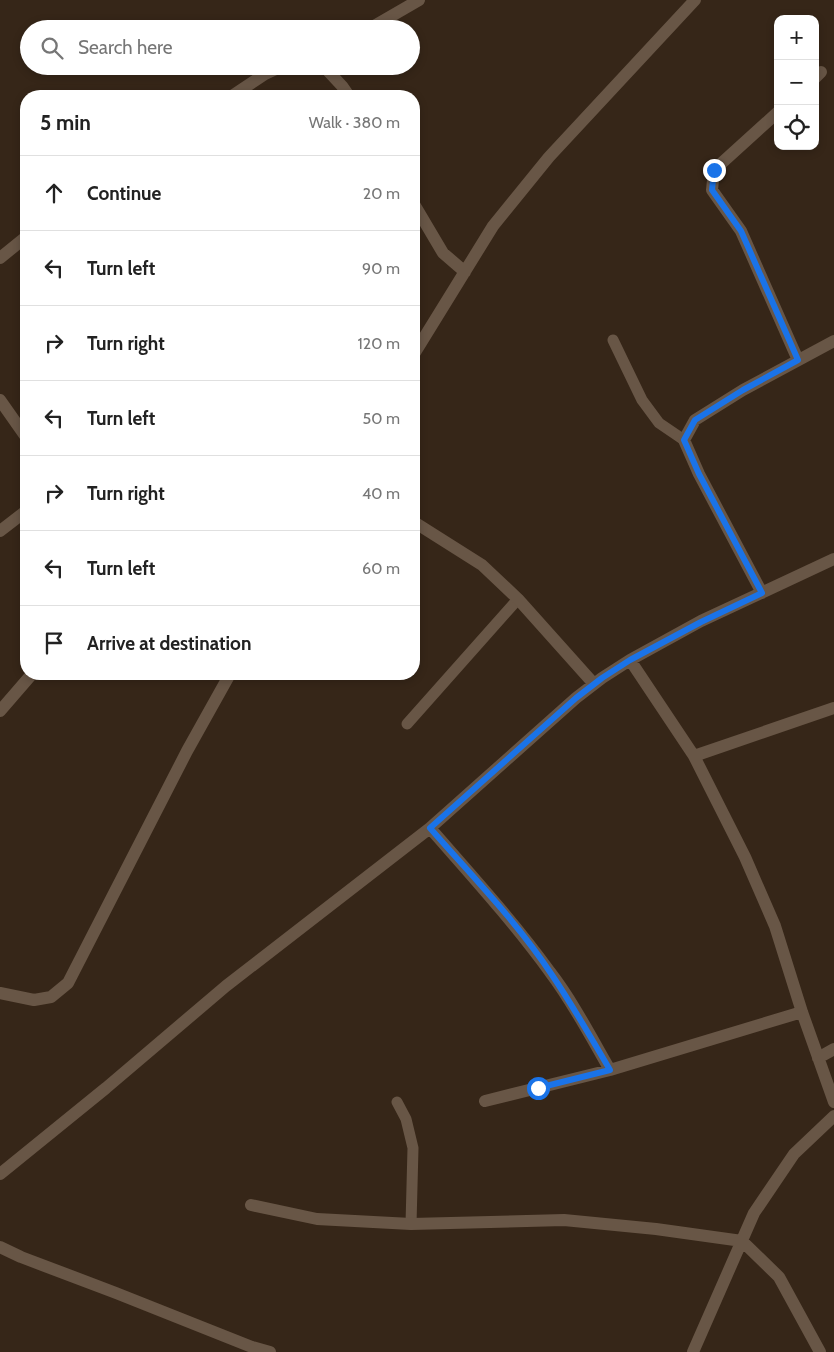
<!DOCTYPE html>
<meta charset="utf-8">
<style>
:root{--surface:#fff;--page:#f2f2f2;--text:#222;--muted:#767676;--line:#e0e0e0}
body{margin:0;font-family:Cabin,sans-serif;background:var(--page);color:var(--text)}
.controls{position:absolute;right:15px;top:15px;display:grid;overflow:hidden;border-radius:10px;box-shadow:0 2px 8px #0003}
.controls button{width:45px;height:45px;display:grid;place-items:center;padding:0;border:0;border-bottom:1px solid var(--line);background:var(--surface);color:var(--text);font:25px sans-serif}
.stop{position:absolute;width:15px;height:15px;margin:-11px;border:4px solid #1a73e8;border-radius:50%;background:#fff}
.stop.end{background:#1a73e8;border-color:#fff;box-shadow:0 1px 5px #0008}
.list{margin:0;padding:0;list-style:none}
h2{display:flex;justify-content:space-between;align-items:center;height:65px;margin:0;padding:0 20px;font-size:21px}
h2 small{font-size:16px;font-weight:400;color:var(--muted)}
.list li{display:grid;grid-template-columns:32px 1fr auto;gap:15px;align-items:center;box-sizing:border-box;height:75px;padding:0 20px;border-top:1px solid var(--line)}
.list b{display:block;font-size:19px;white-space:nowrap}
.list em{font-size:16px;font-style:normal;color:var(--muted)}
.icon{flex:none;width:28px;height:28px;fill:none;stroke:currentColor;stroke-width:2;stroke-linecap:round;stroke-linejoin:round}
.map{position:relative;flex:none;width:834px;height:1352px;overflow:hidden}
.search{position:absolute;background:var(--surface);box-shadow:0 2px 8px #0003;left:20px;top:20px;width:400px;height:55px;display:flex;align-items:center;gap:12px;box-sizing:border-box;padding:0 18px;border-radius:28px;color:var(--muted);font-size:19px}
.panel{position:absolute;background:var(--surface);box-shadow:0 2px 8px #0003;left:20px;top:90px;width:400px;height:590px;border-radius:20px}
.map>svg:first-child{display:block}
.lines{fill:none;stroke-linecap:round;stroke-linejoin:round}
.service{stroke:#685646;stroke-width:11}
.minor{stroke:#685646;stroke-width:12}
.route{stroke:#1a73e8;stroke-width:6}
</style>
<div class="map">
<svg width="834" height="1352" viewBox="0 0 834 1352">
<rect width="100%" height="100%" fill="#362618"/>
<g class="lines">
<path class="service" d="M613,340L642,400L659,423L684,440
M407,724L518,599
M397,1102L406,1119L413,1148L411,1224"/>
<path class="minor" d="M369,29L419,0
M325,66L329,72L342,86L349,96
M815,78L821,72
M232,96L265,74L282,66
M778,112L714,170L712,190L741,231L798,360
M414,204L443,253L465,272
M0,258L26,237
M414,354L493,226L549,157L695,0
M0,400L26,437
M414,522L482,565L518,599L594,684
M0,531L26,511
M762,593L699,474L684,440L695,420L743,390L834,341
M630,660L694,756L745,857L775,926L802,1012L834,1102
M0,711L32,674
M694,756L834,708
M430,828C471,875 513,921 550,972C573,1002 591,1037 610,1070
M0,993L34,1000L51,997L68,983L187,751L230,674
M818,1058L834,1049
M485,1101L610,1070L802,1012
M0,1174L106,1088L226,986L430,828L576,698L602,678L630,660L701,621L834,559
M251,1205L317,1219L411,1224L564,1220L656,1229L742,1241L779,1277L820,1352
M0,1247L21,1257L116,1293L252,1347L270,1352
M693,1352L754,1213L794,1154L834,1116"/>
</g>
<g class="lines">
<path class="route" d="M538,1088L610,1070C591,1038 573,1006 552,975C517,922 472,876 430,828L576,698L602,678L630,660L701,622L762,593L699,474L684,440L695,420L743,390L798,360L741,231L712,190L714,170"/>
</g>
</svg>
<div class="controls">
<button>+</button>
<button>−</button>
<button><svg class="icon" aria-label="locate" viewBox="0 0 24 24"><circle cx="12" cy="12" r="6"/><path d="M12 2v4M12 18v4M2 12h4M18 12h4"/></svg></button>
</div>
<div class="stop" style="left:538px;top:1088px"></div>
<div class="stop end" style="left:714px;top:170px"></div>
<div class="search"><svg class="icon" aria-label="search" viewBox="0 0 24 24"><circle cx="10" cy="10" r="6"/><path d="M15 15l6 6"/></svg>Search here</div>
<section class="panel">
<h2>5 min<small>Walk · 380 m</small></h2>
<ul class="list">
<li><svg class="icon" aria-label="ahead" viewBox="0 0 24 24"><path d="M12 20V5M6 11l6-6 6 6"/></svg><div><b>Continue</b></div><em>20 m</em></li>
<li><svg class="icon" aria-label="left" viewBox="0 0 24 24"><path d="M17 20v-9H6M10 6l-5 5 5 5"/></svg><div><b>Turn left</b></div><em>90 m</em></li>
<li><svg class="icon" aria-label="right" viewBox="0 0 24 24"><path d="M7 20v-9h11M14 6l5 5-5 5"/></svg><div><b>Turn right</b></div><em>120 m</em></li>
<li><svg class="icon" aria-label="left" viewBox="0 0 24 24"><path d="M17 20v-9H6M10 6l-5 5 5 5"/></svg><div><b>Turn left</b></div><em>50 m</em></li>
<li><svg class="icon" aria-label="right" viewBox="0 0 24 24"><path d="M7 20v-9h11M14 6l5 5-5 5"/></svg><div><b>Turn right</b></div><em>40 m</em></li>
<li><svg class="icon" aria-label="left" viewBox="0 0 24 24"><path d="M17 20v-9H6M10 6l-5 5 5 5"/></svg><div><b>Turn left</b></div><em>60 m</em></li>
<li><svg class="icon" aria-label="arrive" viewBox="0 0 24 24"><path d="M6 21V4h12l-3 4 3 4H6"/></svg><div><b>Arrive at destination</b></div></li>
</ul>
</section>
</div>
